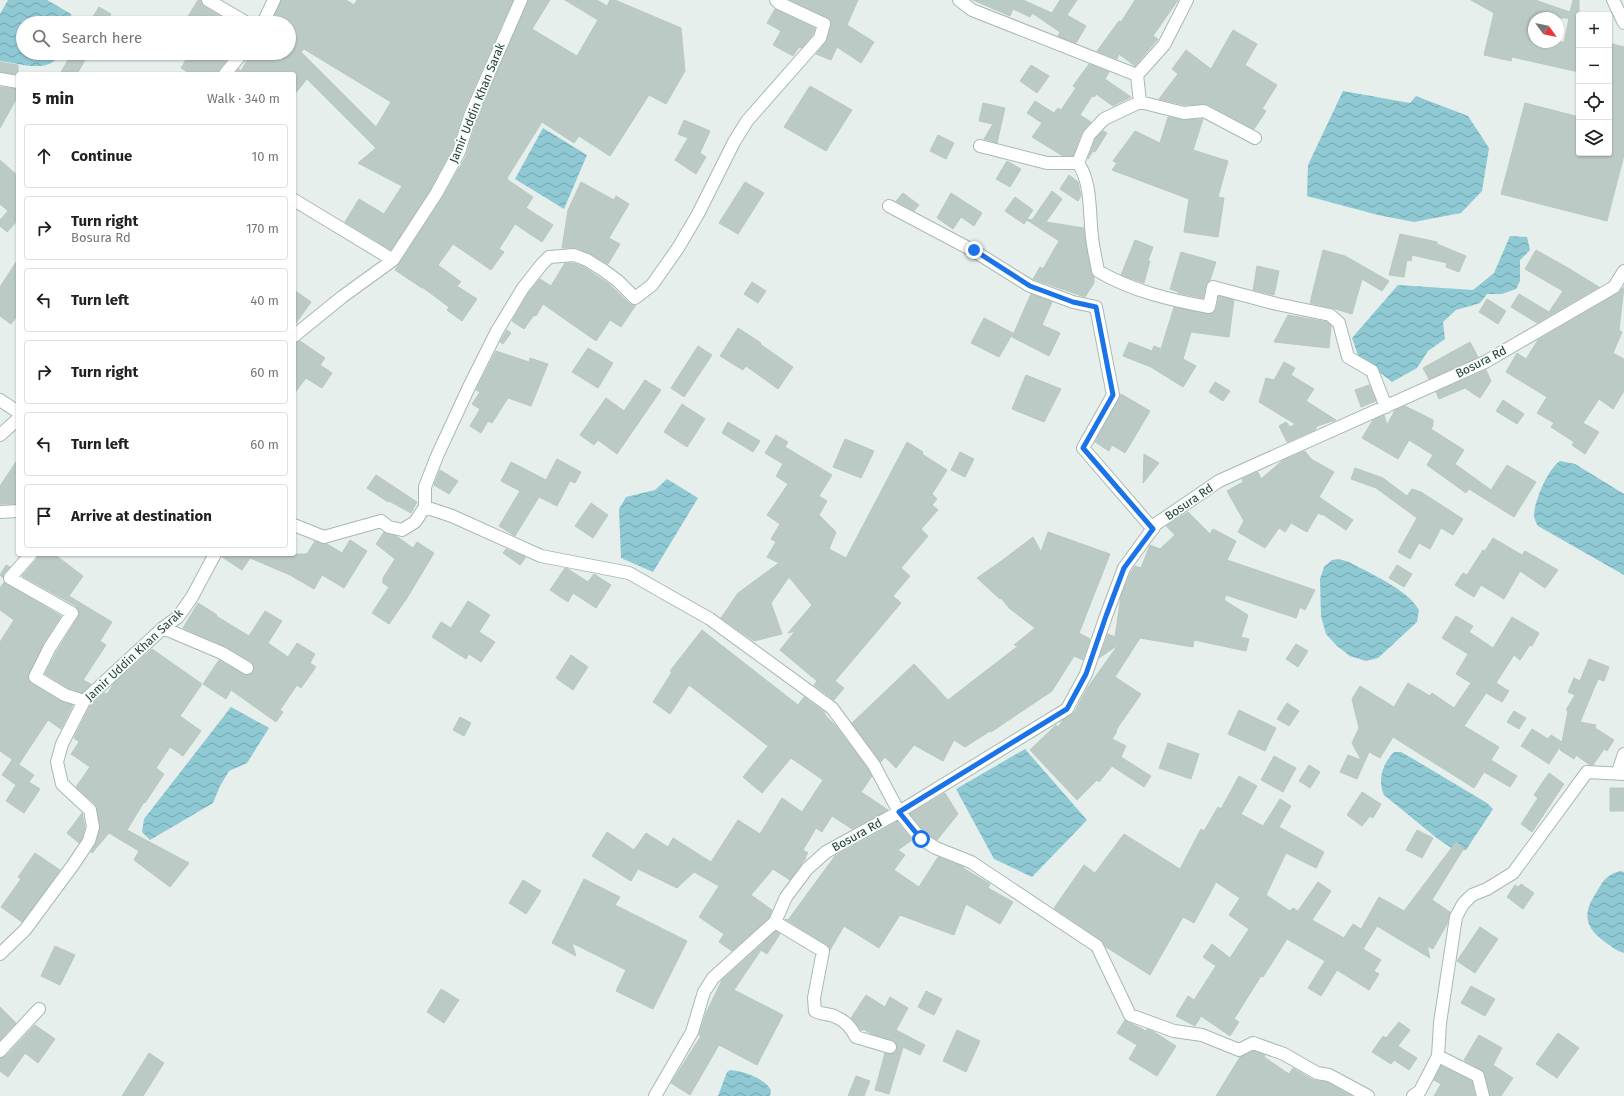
<!DOCTYPE html>
<meta charset="utf-8">
<style>
:root{--surface:#fff;--page:#f2f2f2;--text:#202124;--muted:#757577;--line:#e0e0e0}
body{margin:0;font-family:"Fira Sans",sans-serif;background:var(--page);color:var(--text)}
.controls{position:absolute;right:12px;top:12px;display:grid;overflow:hidden;border-radius:4px;box-shadow:0 1px 3px #0004}
.controls button{width:36px;height:36px;display:grid;place-items:center;padding:0;border:0;border-bottom:1px solid var(--line);background:var(--surface);color:var(--text);font:20px sans-serif}
.compass{position:absolute;left:1528px;top:12px;width:36px;height:36px;border-radius:50%;background:var(--surface);box-shadow:0 1px 3px #0004;rotate:123deg}
.stop{position:absolute;width:12px;height:12px;margin:-9px;border:3px solid #1a73e8;border-radius:50%;background:#fff}
.stop.end{background:#1a73e8;border-color:#fff;box-shadow:0 1px 4px #0008}
.list{margin:0;padding:0;list-style:none}
h2{display:flex;justify-content:space-between;align-items:center;height:52px;margin:0;padding:0 16px;font-size:17px}
h2 small{font-size:13px;font-weight:400;color:var(--muted)}
.list li{display:grid;grid-template-columns:26px 1fr auto;gap:12px;align-items:center;box-sizing:border-box;height:64px;margin:0 8px 8px;padding:0 8px;border:1px solid var(--line);border-radius:4px}
.list b{display:block;font-size:15px;white-space:nowrap}
.list p{margin:0;font-size:13px;white-space:nowrap;color:var(--muted)}
.list em{font-size:13px;font-style:normal;color:var(--muted)}
.icon{flex:none;width:22px;height:22px;fill:none;stroke:currentColor;stroke-width:2;stroke-linecap:round;stroke-linejoin:round}
.map{position:relative;flex:none;width:1624px;height:1096px;overflow:hidden}
.search{position:absolute;background:var(--surface);box-shadow:0 1px 3px #0004;left:16px;top:16px;width:280px;height:44px;display:flex;align-items:center;gap:10px;box-sizing:border-box;padding:0 14px;border-radius:22px;color:var(--muted);font-size:15px}
.panel{position:absolute;background:var(--surface);box-shadow:0 1px 3px #0004;left:16px;top:72px;width:280px;height:484px;border-radius:4px}
.map>svg:first-child{display:block}
.water{fill:url(#water-waves)}
.building{fill:#bbcac4;stroke:#b8c9c2;fill-rule:evenodd}
.lines{fill:none;stroke-linecap:round;stroke-linejoin:round}
.minor-casing{stroke:#a8b8b2;stroke-width:14}
.minor{stroke:#fff;stroke-width:12}
.route{stroke:#1a73e8;stroke-width:5}
.labels{text-anchor:middle;stroke-width:3.5;stroke-linejoin:round;paint-order:stroke}
.street-label{font-size:12px;fill:#24423a;stroke:#f7fbf9}
</style>
<div class="map">
<svg width="1624" height="1096" viewBox="0 0 1624 1096">
<defs>
<pattern id="water-waves" width="16" height="10" patternUnits="userSpaceOnUse"><rect width="16" height="10" fill="#8ec9d4"/><path d="M0 5q4-4 8 0t8 0" fill="none" stroke="#74a5ad"/></pattern>
</defs>
<rect width="100%" height="100%" fill="#e6efeb"/>
<path class="water" d="M8,0H47L71,14L73,23H23V53H60C51,75 19,63 0,61V14Z
M1343,91L1410,103L1416,96L1468,116L1489,148L1482,191L1461,213L1414,222L1378,215L1307,196L1308,165Z
M543,128L587,155L564,209L515,179Z
M1510,236L1527,237L1530,250L1520,260V281L1516,289L1502,294H1487L1480,303L1456,310L1443,322L1445,339L1428,351L1417,368L1392,382L1358,355L1352,338L1398,285L1473,290L1494,273Z
M1560,461L1575,464L1624,494V575L1538,526C1536,523 1534,518 1534,514C1535,500 1548,469 1560,461Z
M667,479L698,498L653,572L621,558L619,509L626,497L655,490Z
M1339,559L1349,562C1371,574 1407,589 1419,610L1417,622L1378,658L1366,661L1350,656L1337,646L1326,634L1321,616L1320,579L1324,567L1332,560Z
M231,707L269,728L247,763L229,771L220,786L213,803L150,840L142,832L144,819Z
M1025,749L1087,820L1032,877L994,859L956,789Z
M1394,752H1401L1415,760L1487,803L1493,809L1466,850L1456,851L1438,839L1384,795C1377,780 1383,763 1394,752Z
M1620,871L1624,872V953C1617,951 1612,947 1605,942C1585,928 1582,914 1596,893C1604,880 1605,876 1620,871Z
M730,1070C744,1071 764,1078 771,1090L770,1096H718L727,1072Z"/>
<path class="building" d="M198,0H201L204,6L222,17L218,23H184Z
M281,0H346L354,5L357,0H513L463,113L452,149L430,190L391,250L345,222L359,199L384,214L402,186L358,163L376,148L307,79L294,95V74H235L239,69L241,71L251,53H268L281,61L285,53H289V23H271ZM304,49L391,102L376,127L301,52Z
M528,0H550L532,29L577,56L598,20L565,0H597L607,6L610,0H615L674,25L681,28L685,71L666,104L649,95L610,156L579,136L574,143L542,122L507,178L508,179V180L533,197L526,208L553,225L542,242L515,224L499,249L504,252L491,270L453,244L438,265L461,282L457,286L477,299L462,321L447,310L449,307L422,287V288L395,270L442,198L466,156L477,119Z
M790,0H858L847,25L874,42L861,63L837,47L831,60L816,54L827,40L831,26L830,20Z
M973,0H1023L1052,13L1060,0H1077L1067,15L1086,26L1076,43L1058,36L1060,32L1032,13L1030,17L1013,9L1010,16Z
M1135,0H1178L1153,36L1158,39L1135,66L1119,54L1117,59L1097,51L1119,21L1121,22Z
M1471,0H1535L1570,12L1573,0H1579V72L1512,57L1511,61L1484,55L1494,13ZM1534,18H1569L1564,42H1534Z
M99,7L111,14L106,23H89Z
M775,9L815,28L813,34L802,48L799,47L793,56L773,45L781,31L767,23Z
M1233,30L1257,44L1245,65L1277,85L1262,109L1266,111L1254,129L1207,104L1185,105L1159,99L1178,74L1172,69L1186,50L1211,69Z
M1609,43L1624,47V155L1607,221L1501,194L1525,103L1579,117V153H1609Z
M72,53H89L77,74H60Z
M190,53H212L226,61L219,69L218,74H191L181,68Z
M0,62L18,65V74L0,72Z
M1089,64L1109,72L1105,79L1131,97L1113,106L1096,94L1094,97L1092,96L1080,115L1091,122L1082,132L1073,156H1063L1032,137L1042,123L1027,113L1035,101L1054,113L1058,108L1061,110L1076,88L1073,86Z
M1031,65L1049,76L1037,93L1020,81Z
M810,86L852,110L826,151L784,127Z
M0,87L18,89V96L0,128Z
M983,103L1005,108L997,143L984,139L993,124L979,121Z
M1168,117L1184,120L1203,119L1193,150L1228,161L1218,197L1224,198L1218,237L1184,232L1189,199L1112,170L1117,163L1113,161L1135,131L1160,143Z
M684,120L710,131L700,153L706,157L696,174L675,160L688,138L678,134Z
M1103,131L1107,133L1095,152L1093,151L1088,159L1095,139Z
M938,135L954,143L946,159L930,151Z
M0,160L18,176V220L7,232L0,226V220L8,211L0,204Z
M1007,161L1021,169L1010,187L996,179Z
M1069,175L1078,182L1081,196L1078,201L1060,189Z
M581,182L614,200L616,196L629,204L609,238L620,244L608,264L591,254L577,248H562L568,210Z
M745,182L764,193L738,234L719,223Z
M1052,191L1062,199L1046,222L1084,228L1091,272L1094,277V283L1085,297L1033,279L1040,267L1043,269L1059,241L1027,220L1024,224L1005,211L1015,197L1033,210L1027,219L1032,220Z
M903,193L919,205L914,211L896,201Z
M951,193L982,213L974,226L961,217L953,229L937,218Z
M1400,234L1437,242V244L1466,256L1459,272L1446,267L1447,263L1412,255L1411,261L1407,260L1404,277L1389,275Z
M1135,240L1153,247L1148,261H1150L1144,283L1121,275Z
M1323,250L1345,256L1389,281L1382,291L1362,279L1352,314L1332,308L1310,303Z
M1536,250L1568,268L1599,287L1537,323L1511,307L1519,294L1549,312L1563,291L1525,269Z
M1181,252L1216,262L1210,280L1206,285L1203,298L1178,293L1179,292L1170,289Z
M18,259V315L11,324L0,316V287Z
M565,263H573L584,267L610,285L630,304L636,305L621,327L610,320L596,341L543,304L536,316L534,315L524,329L512,321L529,292L540,279L551,286Z
M1257,266L1279,271L1274,295L1253,290Z
M752,282L766,291L758,303L744,294Z
M1624,287L1619,330L1622,332L1613,353L1624,359V391L1613,409L1599,399L1583,423L1599,432L1585,454L1572,445L1574,442L1551,427L1554,423L1537,413L1547,397L1506,372L1517,353L1526,359L1538,340L1618,293Z
M294,290L311,302L294,326Z
M1031,294L1052,302L1042,325L1060,333L1049,356L1012,337Z
M1219,296L1234,300L1229,337L1191,332L1183,359L1196,366L1183,387L1151,367L1123,356L1129,342L1152,351L1154,346L1161,349L1174,307L1211,314L1216,309Z
M1487,299L1506,311L1498,324L1479,312Z
M1288,315L1327,322L1331,326L1329,348L1274,342Z
M984,318L1013,333L999,357L971,343Z
M738,328L761,343L760,344L793,367L778,389L746,366L743,370L720,356Z
M507,330L511,333L503,344L500,342Z
M300,341L325,358L320,365L332,373L322,388L306,378L294,394V343Z
M1470,342L1478,357L1429,379L1423,368Z
M698,346L712,355L684,397L671,388Z
M588,348L613,363L598,388L572,372Z
M496,351L529,362L530,358L548,364L531,406L508,398L492,423L488,421L481,433L470,426L480,409L472,404L480,392L476,390Z
M1284,362L1295,368L1291,375L1314,389L1306,401L1336,420L1317,426L1315,430L1287,442L1279,426L1286,422L1290,427L1295,424L1259,402L1266,378L1274,380Z
M1486,370L1491,381L1480,398L1465,388L1439,399L1436,392Z
M1026,375L1061,389L1044,422L1012,409Z
M645,380L661,390L617,454L598,440L594,445L580,435L606,398L624,411Z
M1215,382L1230,391L1223,401L1209,392Z
M1369,385L1376,401L1361,407L1355,390Z
M1121,394L1150,411L1125,453L1112,445L1109,451L1095,442Z
M1503,400L1524,414L1517,424L1496,411Z
M682,404L705,419L687,447L664,432Z
M1405,406L1433,420V425L1431,429L1464,450L1455,464L1491,490L1507,465L1536,482L1514,517L1469,489L1466,493L1427,465L1433,455L1409,440L1398,459L1362,438L1373,420L1384,415L1387,425L1395,410Z
M728,422L760,441L753,452L722,433Z
M776,435L788,442L785,447L832,475L819,496L827,501L819,515L836,532L829,549L846,558L907,442L923,452L922,454L947,470L932,494L937,499L932,505L938,510L921,529L928,536L901,568L910,576L893,596L901,603L835,681L844,688L834,700L814,685L817,681L780,650L795,631L788,633L812,605L789,577L771,603L782,634L754,641L721,618L738,593L779,563L767,557L776,542L771,539L780,524L767,515L788,484L776,476L783,464L765,453Z
M845,439L874,451L861,478L833,467Z
M1305,451L1311,459L1334,472L1319,497L1353,520L1346,530L1322,514V515L1318,513L1307,532L1291,523L1285,532L1279,528L1265,548L1238,532L1244,521L1227,491L1243,482L1242,479L1258,472L1261,479L1283,460Z
M960,452L974,459L965,477L951,470Z
M1144,454L1159,463L1143,483Z
M18,459V504H0V486Z
M557,459L581,472L575,483L570,481L557,506L539,497L515,536L499,526L520,491L501,481L511,462L546,480Z
M1355,468L1383,478L1407,496L1412,489L1421,492L1463,519L1453,535L1441,528L1430,549L1419,543L1410,559L1398,552L1417,518L1376,488L1351,479Z
M440,470L458,481L449,494L434,485Z
M376,475L417,502L411,513L389,501L388,502L367,488Z
M591,503L608,515L593,538L575,526Z
M1188,512L1210,534L1213,529L1236,541L1227,560L1315,590L1305,610L1300,607L1296,618L1226,595L1224,600L1248,615L1241,637L1249,639L1246,651L1194,640L1193,647L1140,638L1115,677L1141,694L1116,730L1117,731L1112,739L1126,746L1121,757L1151,776L1144,787L1112,766L1099,782L1097,780L1077,800L1030,750L1056,725L1058,727L1063,720L1074,713L1088,687L1118,645L1099,658L1108,634L1115,637L1121,596L1131,572L1135,566L1141,568L1150,545L1160,549L1175,535L1166,526Z
M384,532L396,536L413,548L417,542L434,553L407,598L389,624L372,613L389,587L383,583V578L395,559L376,544Z
M1048,532L1110,554L1079,633L1090,639L1083,660L1074,656L1052,691L991,732L990,731L965,747L954,740L943,761L914,745L896,768L885,757L881,762L852,723L914,664L948,700L1018,646L1014,645L1035,628L1009,608L1001,598L1000,599L977,578L1000,562L1033,537L1041,552Z
M1493,538L1522,555L1525,551L1558,570L1545,588L1520,571L1504,599L1481,585L1474,597L1455,585L1463,573L1467,575L1483,550L1485,551Z
M350,540L367,551L344,588L322,575L314,589L290,575L250,558L242,570L222,557V554H307L315,541L322,544H327L342,553Z
M506,549L526,557L520,565L503,553Z
M38,554H54L83,576L69,596L112,622L100,641L106,645L83,680L91,684L82,693L68,688L45,674L57,651L78,617L79,613L76,606L22,576L37,559Z
M6,565L10,567L4,573L3,578L0,575Z
M1397,565L1412,574L1404,587L1389,578Z
M565,568L568,569L588,582L594,574L611,585L596,608L573,593L568,602L550,590Z
M4,582L61,616L43,644L28,678L31,683L61,701L73,705L61,729L48,720L19,764L0,751V642L14,620L0,610V588Z
M468,601L490,615L479,632L495,642L481,662L469,654L466,659L432,637L441,622L451,628Z
M198,603L217,615L216,616L249,636L265,611L282,621L268,643L288,657L297,643L315,654L310,663L316,667L301,688L297,685L280,710L283,712L276,722L231,690L226,699L203,684L219,660L246,675L253,672L254,668L251,662L226,647L183,628Z
M1456,616L1473,626L1469,632L1493,648L1512,617L1539,633L1532,646L1530,645L1520,660L1514,655L1496,683L1509,691L1502,702L1486,693L1464,726L1499,747L1491,760L1517,776L1510,787L1484,772L1474,788L1393,737L1380,758L1369,752L1357,779L1340,772L1348,755L1361,760L1352,743L1359,728L1352,699L1360,686L1394,707L1408,683L1430,696L1432,693L1454,708L1471,683L1456,674L1468,654L1442,638Z
M702,630L798,705L804,697L824,712L826,716L835,725L868,769L872,776L861,792L888,810L852,829L832,816L822,832L816,828L803,850L808,853L805,857L806,858L790,880L773,869L751,895L772,910L769,918L732,951L719,942L724,934L699,917L719,886L694,872L677,888L638,869L631,881L592,856L607,832L634,850L646,833L668,847L673,838L711,862L738,820L760,834L782,798L802,812L823,780L791,758L762,793L743,777L768,746L689,685L670,714L653,702L672,672L670,671Z
M1296,644L1308,651L1298,667L1286,659Z
M152,649L202,684L180,716L201,731L183,756L170,747L156,768L164,774L145,803L144,802L127,830L189,863L170,887L134,860L139,851L109,833L92,853L91,852L96,843L100,829L97,809L95,804L76,787L90,767L71,754L79,742L74,738L90,706L104,693L107,694L114,683Z
M571,655L588,667L573,690L556,678Z
M1589,659L1609,667L1604,681L1598,679L1580,722L1596,725L1595,728L1614,740L1607,751L1604,749L1593,765H1590L1576,755L1574,759L1560,750L1561,745L1549,764L1521,746L1532,729L1548,739L1551,735L1562,742L1568,711L1566,710L1575,695L1568,692L1574,678L1580,681Z
M1287,703L1299,711L1289,726L1277,719Z
M1239,710L1276,728L1265,751L1228,734Z
M1514,711L1526,718L1519,729L1507,722Z
M460,717L471,723L464,736L453,730Z
M1168,743L1199,754L1191,779L1159,768Z
M1274,756L1296,768L1283,792L1261,780Z
M12,760L34,775L29,782L40,789L24,813L6,801L16,785L2,775Z
M1309,765L1320,772L1310,788L1299,781Z
M1549,773L1564,784L1532,832L1521,824L1538,798L1534,795Z
M1239,776L1257,786L1241,814L1263,826L1280,799L1291,806L1279,827L1324,852L1316,868L1286,853L1266,895L1290,911L1293,908L1298,911L1318,882L1331,891L1312,920L1344,938L1353,924L1361,929L1379,897L1404,911L1456,842L1464,848L1432,900L1450,912L1447,924L1433,949L1427,946L1430,958L1377,926L1363,949L1381,960L1374,971L1379,974L1369,990L1337,970L1321,996L1308,988L1325,961L1287,939L1263,977L1261,976L1234,1019L1239,1022L1230,1036L1201,1016L1195,1026L1176,1016L1188,996L1194,1000L1216,966L1203,957L1212,944L1230,958L1249,929L1229,915L1240,898L1216,882L1194,923L1183,917L1150,975L1106,947L1101,940L1054,908L1084,865L1095,873L1124,834L1180,869L1201,829L1204,831L1218,807L1221,809Z
M1610,788H1624V811H1610Z
M1362,792L1381,804L1373,818L1370,816L1362,826L1347,815Z
M945,793L958,814L937,840L926,833L910,814Z
M82,813L85,827L82,838L79,843L67,833Z
M897,822L912,840L898,850L905,855L894,870L919,887L938,857L964,867L963,868L990,884L988,888L1013,902L1000,924L966,904L954,935L900,915L879,948L844,926L830,950L827,945L785,919L788,920L835,856Z
M1417,830L1433,838L1422,858L1406,850Z
M35,853L60,870L22,922L1,907L21,879L18,877Z
M584,879L620,897L615,905L687,941L653,1009L616,991L626,970L572,943L576,956L552,943Z
M523,880L541,891L526,914L509,903Z
M1521,884L1534,893L1523,909L1507,897L1515,885L1518,887Z
M1480,927L1498,939L1475,973L1457,961Z
M776,931L780,934L767,954L761,950L734,990L783,1015L757,1065L719,1045L690,1095L671,1083L701,1036L699,1035L706,1013L722,980Z
M55,946L75,955L60,985L41,976Z
M1471,986L1495,999L1485,1016L1461,1003Z
M441,989L459,1000L444,1023L427,1012Z
M926,991L942,999L934,1015L918,1007Z
M866,995L885,1007L890,997L908,1008L896,1030L925,1045L920,1055L903,1047L889,1094L875,1090L885,1053L891,1054L895,1053L897,1049V1045L892,1040L872,1034L863,1029L862,1031L851,1018Z
M0,1007L16,1023L0,1040Z
M1125,1020L1146,1031L1147,1029L1154,1032L1176,1046L1157,1076L1129,1059L1137,1045L1117,1033Z
M1399,1022L1410,1030L1398,1046L1417,1058L1409,1070L1394,1060L1391,1064L1372,1052L1383,1036L1386,1038Z
M35,1025L55,1039L38,1063L25,1053L8,1077L0,1071V1058L6,1056Z
M957,1030L980,1041L966,1072L943,1061Z
M1558,1033L1579,1048L1557,1078L1536,1064Z
M1479,1035L1502,1048L1493,1065L1513,1078L1501,1096H1490L1484,1072L1464,1060Z
M1254,1051L1265,1055L1264,1057L1289,1074L1293,1068L1313,1080L1327,1082L1352,1096H1216L1240,1057Z
M149,1053L164,1063L143,1096H122Z
M1441,1066L1472,1081L1475,1096H1434L1441,1084L1434,1080Z
M856,1076L870,1081L864,1096H848Z"/>
<g class="lines">
<defs>
<path id="minor" d="M208,0L247,23
M959,0L972,10L1137,75
M1187,0L1164,45L1137,75L1140,102L1184,113L1204,111L1255,138
M1613,0L1624,23
M263,23L274,0
M225,74L242,53
M0,79L18,82
M980,146L1047,163H1078L1089,135L1104,119L1140,102
M1078,163C1092,183 1089,213 1092,237C1093,248 1096,259 1098,271C1132,291 1170,300 1209,307L1213,287L1277,304L1330,315L1339,323L1348,357L1372,371L1386,407
M294,200L393,260
M889,206L974,251L1030,286L1073,302L1096,307L1113,395L1083,448L1153,529
M294,336L342,297L393,260L436,194L459,152L470,116L521,0
M0,400L18,412
M0,435L18,419
M425,507V487L437,456L469,387L497,331L523,288L542,264L549,257L574,255L587,260L603,270L618,281L635,298L652,285L678,248L698,214L734,142L747,121L820,38L824,24L779,3L776,0
M0,512L18,511
M294,525L324,537L381,521L389,527L402,530L415,522L425,507L452,516L541,556L629,573L710,619L832,708L874,765L899,812L921,839L936,848L971,862L1097,946L1130,1015L1174,1031L1202,1035L1239,1050L1253,1043L1284,1054L1317,1073L1329,1075L1368,1096
M31,554L10,578L72,613L50,647L35,677L65,695L84,701
M163,628L222,653L247,668
M1618,772L1624,754
M775,922L823,951L814,998L815,1011C822,1015 829,1013 836,1017C846,1021 851,1028 856,1037L890,1047
M0,954L25,930L73,865L89,841L93,827L90,810L62,784L57,762L62,744L84,701L163,628L178,617L192,597L215,554
M0,1051L39,1009
M1438,1056L1478,1076L1483,1096
M655,1096L692,1032L704,992L713,978L775,922L786,897L807,869L826,852L899,812L1067,709L1086,674L1106,616L1124,568L1156,524L1219,481L1485,362L1614,287L1624,271
M1413,1096L1420,1091L1438,1056L1440,1023L1456,917L1463,904L1472,895L1487,889L1513,873L1587,772L1624,774"/>
</defs>
<use href="#minor" class="minor-casing"/>
<use href="#minor" class="minor"/>
</g>
<g class="lines">
<path class="route" d="M921,839L899,812L1067,709L1086,674L1106,616L1124,568L1153,529L1083,448L1113,395L1096,307L1073,302L1030,286L974,250"/>
</g>
<g class="labels">
<g class="street-label">
<text transform="translate(477 103) rotate(-68)" y="4">Jamir Uddin Khan Sarak</text>
<text transform="translate(1481 362) rotate(-27)" y="4">Bosura Rd</text>
<text transform="translate(1189 502) rotate(-34)" y="4">Bosura Rd</text>
<text transform="translate(134 655) rotate(-43)" y="4">Jamir Uddin Khan Sarak</text>
<text transform="translate(857 835) rotate(-29)" y="4">Bosura Rd</text>
</g>
</g>
</svg>
<div class="controls">
<button>+</button>
<button>−</button>
<button><svg class="icon" aria-label="locate" viewBox="0 0 24 24"><circle cx="12" cy="12" r="6"/><path d="M12 2v4M12 18v4M2 12h4M18 12h4"/></svg></button>
<button><svg class="icon" aria-label="layers" viewBox="0 0 24 24"><path d="M12 4l9 5-9 5-9-5zM3 14l9 5 9-5"/></svg></button>
</div>
<svg class="compass" viewBox="-18 -18 36 36"><path d="M0-13l5 13h-10z" fill="#e53935"/><path d="M0 13l5-13h-10z" fill="#757577"/></svg>
<div class="stop" style="left:921px;top:839px"></div>
<div class="stop end" style="left:974px;top:250px"></div>
<div class="search"><svg class="icon" aria-label="search" viewBox="0 0 24 24"><circle cx="10" cy="10" r="6"/><path d="M15 15l6 6"/></svg>Search here</div>
<section class="panel">
<h2>5 min<small>Walk · 340 m</small></h2>
<ul class="list">
<li><svg class="icon" aria-label="ahead" viewBox="0 0 24 24"><path d="M12 20V5M6 11l6-6 6 6"/></svg><div><b>Continue</b></div><em>10 m</em></li>
<li><svg class="icon" aria-label="right" viewBox="0 0 24 24"><path d="M7 20v-9h11M14 6l5 5-5 5"/></svg><div><b>Turn right</b><p>Bosura Rd</p></div><em>170 m</em></li>
<li><svg class="icon" aria-label="left" viewBox="0 0 24 24"><path d="M17 20v-9H6M10 6l-5 5 5 5"/></svg><div><b>Turn left</b></div><em>40 m</em></li>
<li><svg class="icon" aria-label="right" viewBox="0 0 24 24"><path d="M7 20v-9h11M14 6l5 5-5 5"/></svg><div><b>Turn right</b></div><em>60 m</em></li>
<li><svg class="icon" aria-label="left" viewBox="0 0 24 24"><path d="M17 20v-9H6M10 6l-5 5 5 5"/></svg><div><b>Turn left</b></div><em>60 m</em></li>
<li><svg class="icon" aria-label="arrive" viewBox="0 0 24 24"><path d="M6 21V4h12l-3 4 3 4H6"/></svg><div><b>Arrive at destination</b></div></li>
</ul>
</section>
</div>
